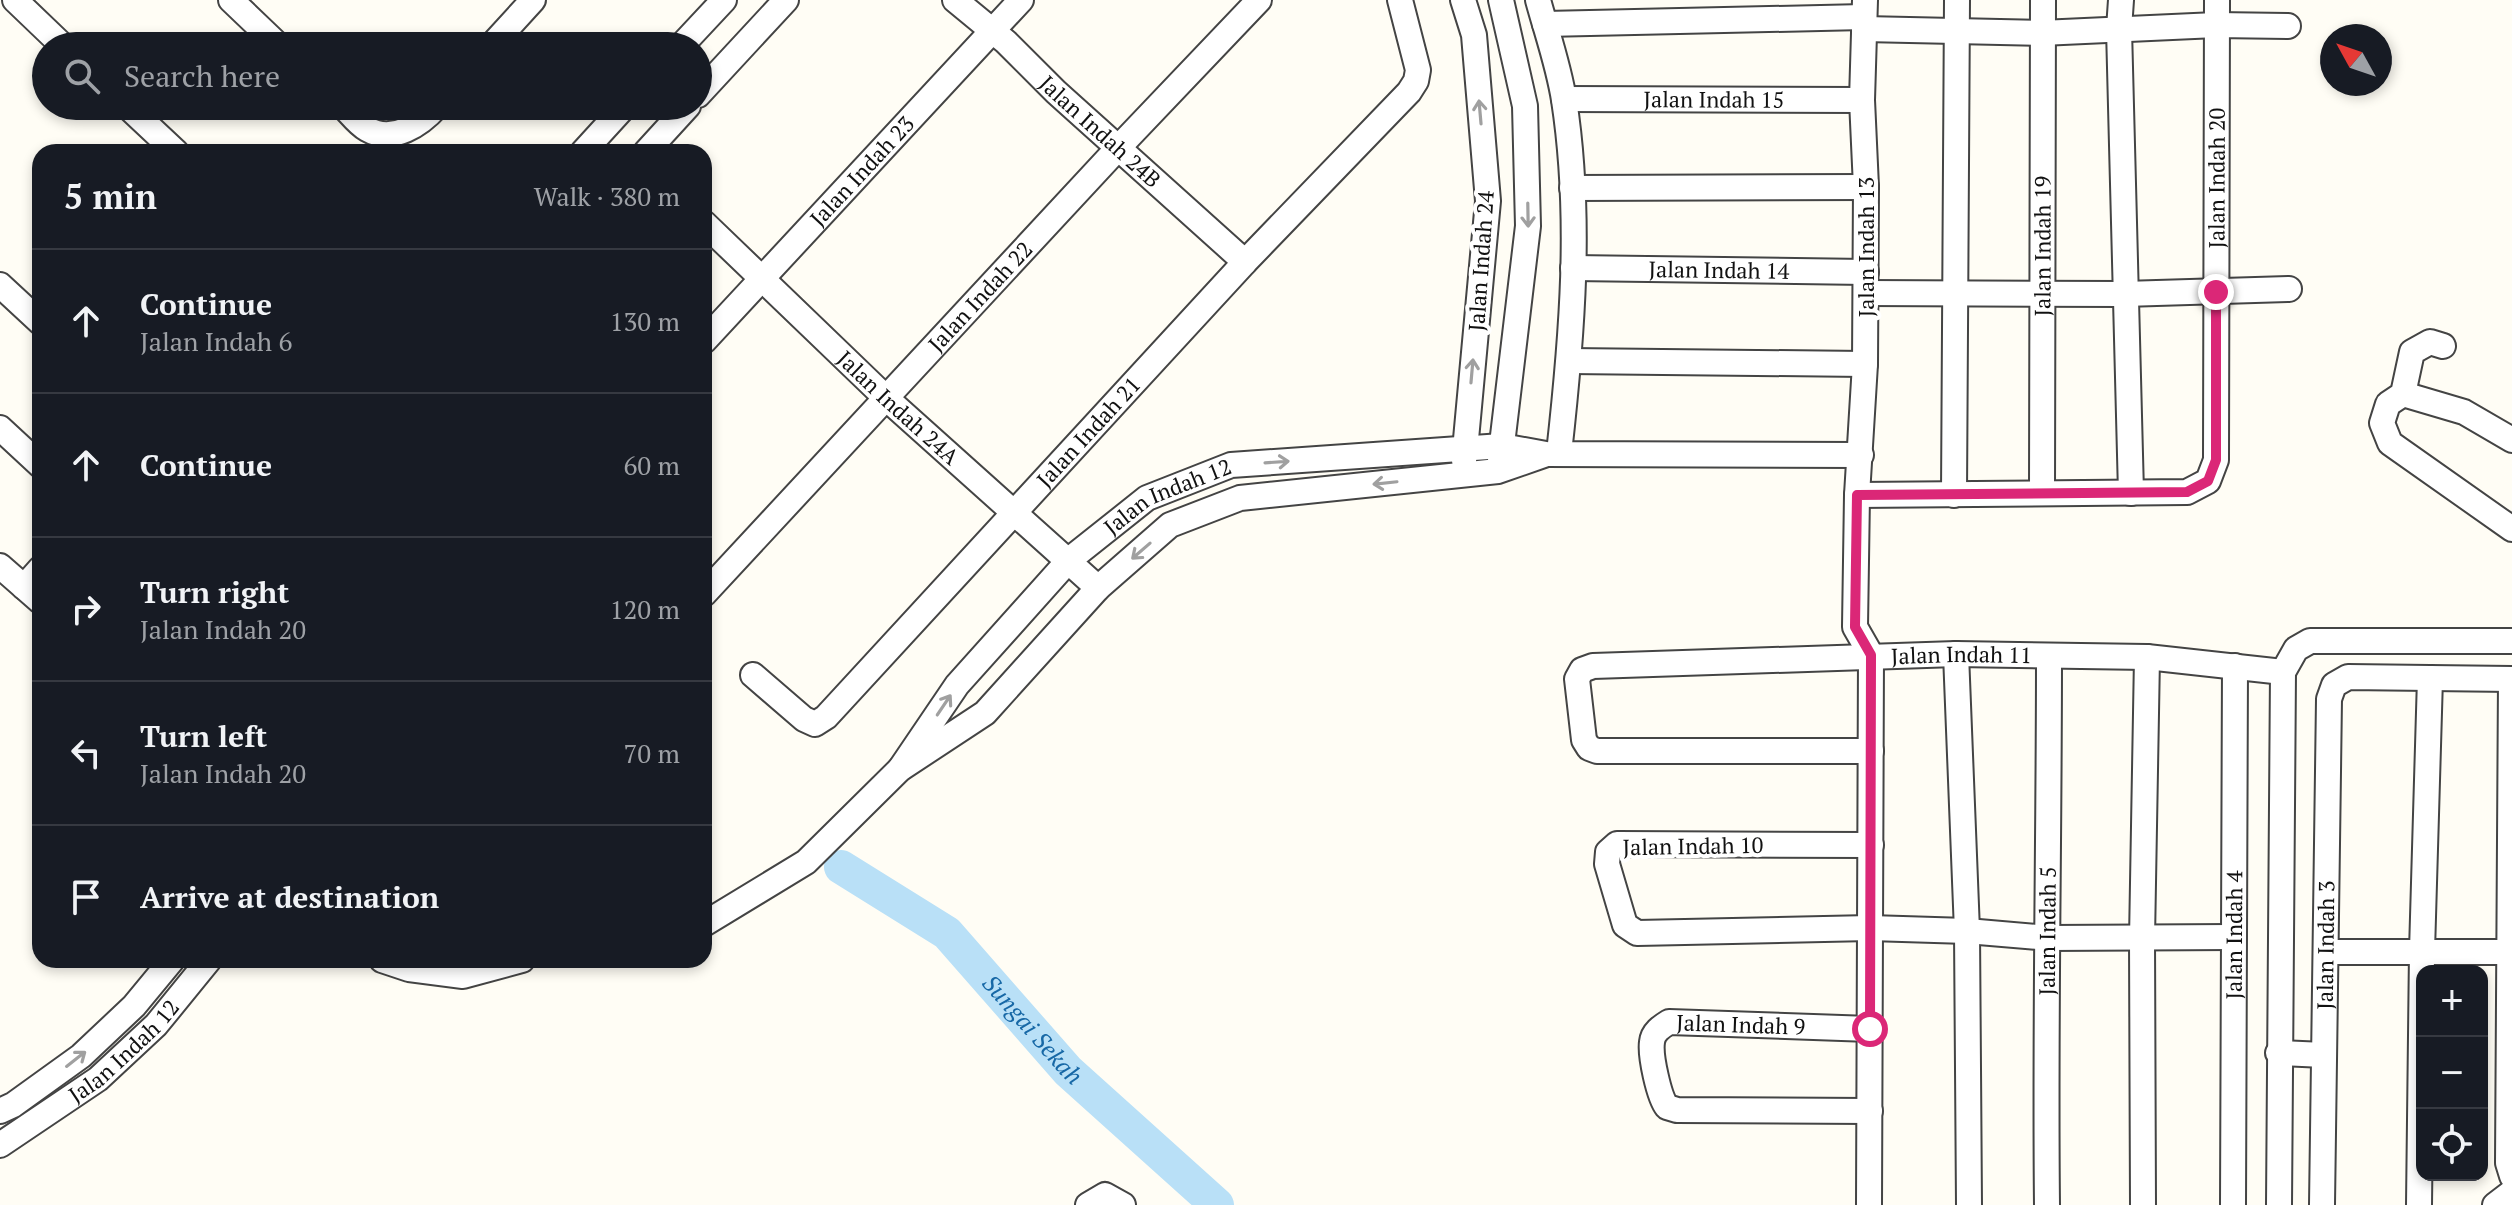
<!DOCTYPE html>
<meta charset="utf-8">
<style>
:root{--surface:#171b24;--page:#20242c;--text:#f1f3f6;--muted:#9ea1a6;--line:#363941}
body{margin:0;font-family:"PT Serif",serif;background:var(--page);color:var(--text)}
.controls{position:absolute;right:24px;bottom:24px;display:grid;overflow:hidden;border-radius:16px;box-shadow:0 4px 12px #0003}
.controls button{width:72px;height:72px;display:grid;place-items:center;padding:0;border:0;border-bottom:2px solid var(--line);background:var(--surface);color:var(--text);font:40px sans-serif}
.compass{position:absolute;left:2320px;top:24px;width:72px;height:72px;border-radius:50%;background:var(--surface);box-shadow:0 4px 12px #0003;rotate:310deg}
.stop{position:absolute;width:24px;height:24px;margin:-18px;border:6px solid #db2777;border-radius:50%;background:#fff}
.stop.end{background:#db2777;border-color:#fff;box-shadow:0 2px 8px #0008}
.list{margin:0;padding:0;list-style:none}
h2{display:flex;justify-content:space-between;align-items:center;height:104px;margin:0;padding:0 32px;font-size:34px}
h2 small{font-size:26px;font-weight:400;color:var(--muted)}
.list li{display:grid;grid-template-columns:52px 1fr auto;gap:24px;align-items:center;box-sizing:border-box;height:144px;padding:0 32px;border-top:2px solid var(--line)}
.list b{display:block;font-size:30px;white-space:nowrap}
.list p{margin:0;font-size:26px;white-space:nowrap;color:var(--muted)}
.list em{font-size:26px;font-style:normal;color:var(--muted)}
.icon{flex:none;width:44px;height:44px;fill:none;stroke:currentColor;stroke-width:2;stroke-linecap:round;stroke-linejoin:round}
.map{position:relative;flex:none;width:2512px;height:1205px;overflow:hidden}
.search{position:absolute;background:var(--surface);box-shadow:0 4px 12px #0003;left:32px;top:32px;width:680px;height:88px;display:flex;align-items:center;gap:20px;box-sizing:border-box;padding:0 28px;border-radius:44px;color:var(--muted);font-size:30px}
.panel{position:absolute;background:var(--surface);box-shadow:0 4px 12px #0003;left:32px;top:144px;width:680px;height:824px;border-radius:24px}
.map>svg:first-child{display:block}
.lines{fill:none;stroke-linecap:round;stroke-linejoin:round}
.river{stroke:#b9e0f7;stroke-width:34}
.minor-casing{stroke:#444;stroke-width:28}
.minor{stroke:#fff;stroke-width:24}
.oneway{stroke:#a0a0a0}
.route{stroke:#db2777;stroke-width:10}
.labels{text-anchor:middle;stroke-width:8;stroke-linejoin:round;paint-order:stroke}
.street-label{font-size:22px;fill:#111;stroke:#fff}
.water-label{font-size:24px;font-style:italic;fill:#1768a6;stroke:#fff}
</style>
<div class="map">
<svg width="2512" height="1205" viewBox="0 0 2512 1205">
<rect width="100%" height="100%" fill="#fffdf5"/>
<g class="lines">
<path class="river" id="s1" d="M841,867L947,933L1068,1071L1217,1205"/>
<defs>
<g id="minor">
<path d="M15,0L63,46"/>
<path d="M231,0L279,46"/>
<path id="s2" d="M955,0L1006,42L1056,92L1245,262"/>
<path d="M1463,0L1474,35L1488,201L1464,461"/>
<path d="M1538,0C1547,33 1559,67 1564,100C1582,217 1572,337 1559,453"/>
<path d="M1865,0L1862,100L1866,187L1865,364L1857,495L1855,627L1871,655"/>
<path d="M2121,0L2119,29L2131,493"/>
<path d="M1545,24L1864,17"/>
<path d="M1864,29L2041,33L2216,25L2288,26"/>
<path d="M491,46L533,0"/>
<path d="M681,46L724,0"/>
<path d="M698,95L786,0"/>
<path id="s3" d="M1564,99L1862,100"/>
<path d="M127,106L176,152"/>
<path d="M343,106C350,113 358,124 367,129C393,144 421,124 437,106"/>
<path d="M583,152L625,106"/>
<path d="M646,152L688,106"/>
<path d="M1572,188L1866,187"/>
<path id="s4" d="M704,223L886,398L1098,588"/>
<path id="s5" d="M1573,268L1866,272"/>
<path d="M0,285L40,322"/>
<path d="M1866,293L2124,294L2289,289"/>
<path id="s6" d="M704,341L1021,0"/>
<path d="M2443,346L2430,342L2412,352L2403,394L2388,404L2382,423L2390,443L2512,529"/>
<path d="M1569,361L1865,364"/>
<path d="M2403,394L2464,412L2512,440"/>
<path d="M0,428L40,465"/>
<path d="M1500,461L1528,226L1525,106L1501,0"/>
<path id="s7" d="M2042,492L2043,0"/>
<path id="s8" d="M1857,495L2187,492L2208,481L2216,460L2217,0"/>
<path d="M1954,495L1957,0"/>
<path d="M0,566L40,601"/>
<path d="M24,587L40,569"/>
<path id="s9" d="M704,594L1119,147L1259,0"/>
<path d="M1956,654L1967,931L1969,1205"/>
<path id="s10" d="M753,675L804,719L815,724L826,717L1245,262L1409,92L1416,81L1418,70L1400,0"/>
<path d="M2511,679L2508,1163L2512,1176"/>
<path id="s11" d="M1871,751H1597L1589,748L1584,740L1577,679L1582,670L1593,666L1956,654L2147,657L2283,672"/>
<path id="s12" d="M900,769L957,685L1069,560L1147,498L1231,465L1502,446L1546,454L1861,455"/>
<path d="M1871,845L1617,844L1608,852L1607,864L1625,925L1637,933L1870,928L1967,931L2049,938L2233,937"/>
<path d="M704,924L806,862L900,769L985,713L1098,588L1170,525L1240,498L1498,471L1544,455"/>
<path d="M2326,952H2512"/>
<path d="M382,960L409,969L463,976L522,960"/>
<path d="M2278,1053L2324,1055"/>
<path d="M0,1111L13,1105L81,1056L134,1006L172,960"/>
<path id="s13" d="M1870,1111L1677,1110L1667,1107C1659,1097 1650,1056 1652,1042C1653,1032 1661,1027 1669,1022L1870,1029"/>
<path id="s14" d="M0,1145L98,1079L156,1025L209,960"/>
<path d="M1088,1205L1105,1195L1123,1205"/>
<path d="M1869,1205L1871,655"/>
<path id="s15" d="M2047,1205C2045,1022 2049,839 2049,656"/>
<path d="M2143,1205L2142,939L2147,657"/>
<path id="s16" d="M2233,1205L2235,666"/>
<path d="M2279,1205L2283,672L2296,649L2310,641H2512"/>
<path id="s17" d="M2322,1205L2329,699L2334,685L2348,677L2512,679"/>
<path d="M2419,1205L2422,951L2430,678"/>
<path d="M2495,1205L2512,1192"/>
</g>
</defs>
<use href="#minor" class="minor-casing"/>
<use href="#minor" class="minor"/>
</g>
<defs><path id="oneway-shaft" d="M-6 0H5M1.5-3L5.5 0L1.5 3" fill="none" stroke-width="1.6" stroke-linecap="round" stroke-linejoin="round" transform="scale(2)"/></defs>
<g class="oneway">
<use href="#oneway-shaft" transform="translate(1480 112) rotate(-95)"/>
<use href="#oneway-shaft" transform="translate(1528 215) rotate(89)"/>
<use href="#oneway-shaft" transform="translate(1472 371) rotate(-85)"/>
<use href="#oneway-shaft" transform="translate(1277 462) rotate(-4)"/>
<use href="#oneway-shaft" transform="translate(1385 483) rotate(174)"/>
<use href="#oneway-shaft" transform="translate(1141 551) rotate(139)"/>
<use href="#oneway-shaft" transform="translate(944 705) rotate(-56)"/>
<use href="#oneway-shaft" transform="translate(76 1059) rotate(-38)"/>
</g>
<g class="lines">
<path class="route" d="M1870,1029L1871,655L1855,627L1857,495L2187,492L2208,481L2216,460V292"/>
</g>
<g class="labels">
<g class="street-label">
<text dy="8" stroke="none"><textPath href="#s3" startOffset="150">Jalan Indah 15</textPath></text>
<text dy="8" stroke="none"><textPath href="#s2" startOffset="196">Jalan Indah 24B</textPath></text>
<text dy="8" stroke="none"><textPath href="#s6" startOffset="232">Jalan Indah 23</textPath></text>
<text dy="8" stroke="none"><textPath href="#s8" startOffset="658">Jalan Indah 20</textPath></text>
<text dy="8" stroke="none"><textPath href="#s7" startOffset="246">Jalan Indah 19</textPath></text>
<text transform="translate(1866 247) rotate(-90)" y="8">Jalan Indah 13</text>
<text transform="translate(1481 261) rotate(-86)" y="8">Jalan Indah 24</text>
<text dy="8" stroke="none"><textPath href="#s5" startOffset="146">Jalan Indah 14</textPath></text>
<text dy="8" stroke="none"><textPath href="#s9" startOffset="406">Jalan Indah 22</textPath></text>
<text dy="8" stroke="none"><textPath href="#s4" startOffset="268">Jalan Indah 24A</textPath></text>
<text dy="8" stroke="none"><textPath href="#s10" startOffset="480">Jalan Indah 21</textPath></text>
<text dy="8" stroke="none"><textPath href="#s12" startOffset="388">Jalan Indah 12</textPath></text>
<text dy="8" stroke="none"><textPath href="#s11" startOffset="744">Jalan Indah 11</textPath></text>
<text transform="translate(1693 846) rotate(-1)" y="8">Jalan Indah 10</text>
<text dy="8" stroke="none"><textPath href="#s15" startOffset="274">Jalan Indah 5</textPath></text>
<text dy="8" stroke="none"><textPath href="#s16" startOffset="270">Jalan Indah 4</textPath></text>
<text dy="8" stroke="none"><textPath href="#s17" startOffset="260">Jalan Indah 3</textPath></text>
<text dy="8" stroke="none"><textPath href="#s13" startOffset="370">Jalan Indah 9</textPath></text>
<text dy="8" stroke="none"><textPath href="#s14" startOffset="156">Jalan Indah 12</textPath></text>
</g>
<g class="water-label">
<text dy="8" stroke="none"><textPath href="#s1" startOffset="254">Sungai Sekah</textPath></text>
</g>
</g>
</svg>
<div class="controls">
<button>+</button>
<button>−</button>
<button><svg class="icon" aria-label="locate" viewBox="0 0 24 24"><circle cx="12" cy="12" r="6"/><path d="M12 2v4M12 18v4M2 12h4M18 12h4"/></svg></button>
</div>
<svg class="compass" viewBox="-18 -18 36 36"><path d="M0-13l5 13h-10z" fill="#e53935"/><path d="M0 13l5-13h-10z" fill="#9ea1a6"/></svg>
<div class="stop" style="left:1870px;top:1029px"></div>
<div class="stop end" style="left:2216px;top:292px"></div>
<div class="search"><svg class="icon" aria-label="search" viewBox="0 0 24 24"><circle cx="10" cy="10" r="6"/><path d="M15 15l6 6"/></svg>Search here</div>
<section class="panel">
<h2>5 min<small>Walk · 380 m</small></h2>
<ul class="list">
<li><svg class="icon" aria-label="ahead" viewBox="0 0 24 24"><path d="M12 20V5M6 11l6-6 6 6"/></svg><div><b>Continue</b><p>Jalan Indah 6</p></div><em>130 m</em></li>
<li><svg class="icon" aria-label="ahead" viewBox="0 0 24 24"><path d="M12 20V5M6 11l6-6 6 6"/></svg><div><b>Continue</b></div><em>60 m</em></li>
<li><svg class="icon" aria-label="right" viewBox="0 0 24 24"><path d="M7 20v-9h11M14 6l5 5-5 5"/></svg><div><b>Turn right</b><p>Jalan Indah 20</p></div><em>120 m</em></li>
<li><svg class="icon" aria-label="left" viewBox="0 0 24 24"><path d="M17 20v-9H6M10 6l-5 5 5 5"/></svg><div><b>Turn left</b><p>Jalan Indah 20</p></div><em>70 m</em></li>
<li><svg class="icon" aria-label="arrive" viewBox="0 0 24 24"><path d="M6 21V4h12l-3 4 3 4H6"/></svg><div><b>Arrive at destination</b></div></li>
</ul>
</section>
</div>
